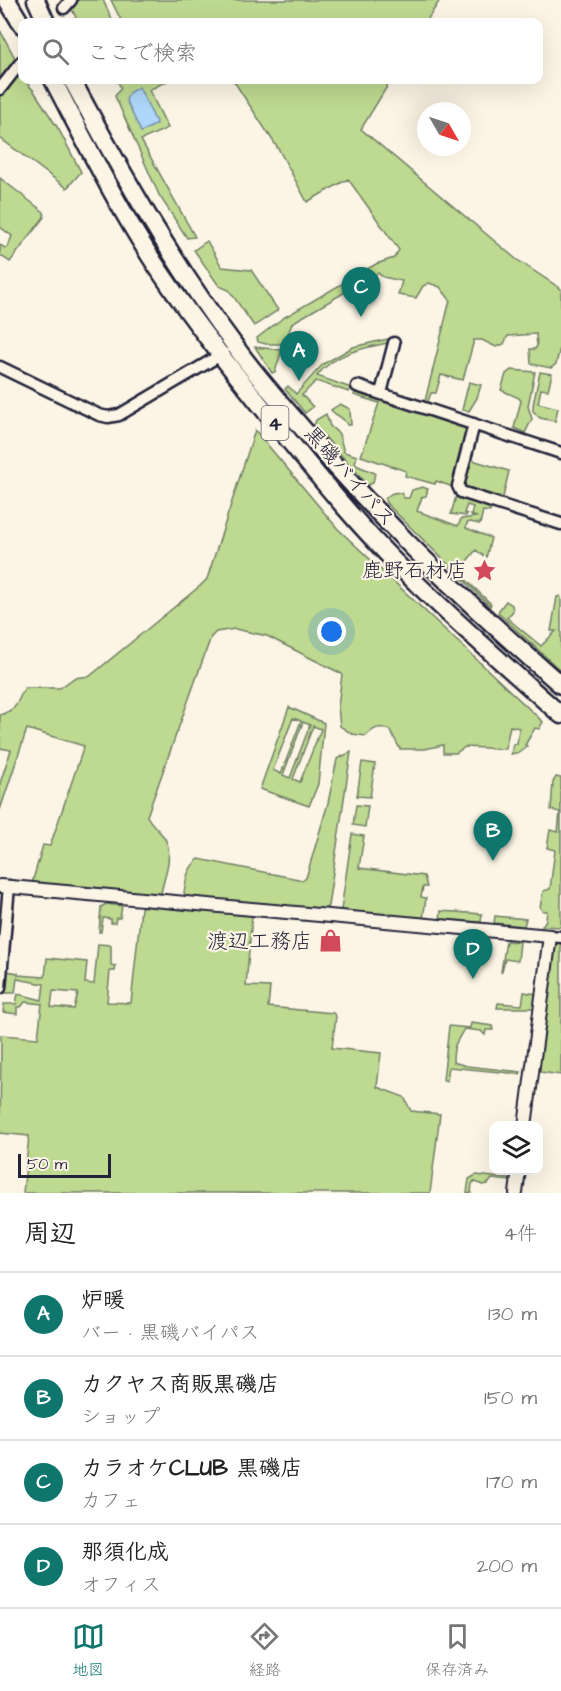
<!DOCTYPE html>
<html lang="ja">
<meta charset="utf-8">
<style>
:root{--surface:#fff;--page:#f2f2f2;--text:#222;--muted:#767676;--line:#e0e0e0;--accent:#0f766e}
body{margin:0;font-family:"Architects Daughter","Klee One",sans-serif;background:var(--page);color:var(--text)}
.controls{position:absolute;right:18px;bottom:18px;display:grid;overflow:hidden;border-radius:12px;box-shadow:0 6px 24px #0002}
.controls button{width:54px;height:54px;display:grid;place-items:center;padding:0;border:0;border-bottom:2px solid var(--line);background:var(--surface);color:var(--text);font:30px sans-serif}
.compass{position:absolute;left:417px;top:102px;width:54px;height:54px;border-radius:50%;background:var(--surface);box-shadow:0 6px 24px #0002;rotate:129deg}
.scale{position:absolute;left:18px;bottom:15px;width:93px;box-sizing:border-box;padding-left:6px;border:3px solid #22223b;border-top:0;font-size:16px;line-height:21px;white-space:nowrap;color:#22223b;-webkit-text-stroke:4px #fcf5e5;paint-order:stroke}
.you{position:absolute;left:332px;top:632px;width:21px;height:21px;margin:-15px;border:4px solid #fff;border-radius:50%;background:#1a73e8;box-shadow:0 0 0 9px #1a73e833}
.badge{display:grid;place-items:center;width:39px;height:39px;border-radius:50%;background:var(--accent);color:#fff;font-size:20px;font-weight:700}
.pin{position:absolute;translate:-50% -50px;filter:drop-shadow(0 2px 3px #0008)}
.pin::after{content:'';position:absolute;top:32px;width:21px;height:18px;background:inherit;clip-path:polygon(0 0,100% 0,50% 100%)}
.list{margin:0;padding:0;list-style:none}
h2{display:flex;justify-content:space-between;align-items:center;height:78px;margin:0;padding:0 24px;font-size:26px}
h2 small{font-size:20px;font-weight:400;color:var(--muted)}
.list li{display:grid;grid-template-columns:39px 1fr auto;gap:18px;align-items:center;box-sizing:border-box;height:84px;padding:0 24px;border-top:2px solid var(--line)}
.list b{display:block;font-size:22px;white-space:nowrap}
.list p{margin:0;font-size:20px;white-space:nowrap;color:var(--muted)}
.list em{font-size:20px;font-style:normal;color:var(--muted)}
.icon{flex:none;width:33px;height:33px;fill:none;stroke:currentColor;stroke-width:2;stroke-linecap:round;stroke-linejoin:round}
.map{position:relative;flex:none;width:561px;height:1193px;overflow:hidden}
.search{position:absolute;background:var(--surface);box-shadow:0 6px 24px #0002;left:18px;right:18px;top:18px;height:66px;display:flex;align-items:center;gap:15px;box-sizing:border-box;padding:0 21px;border-radius:12px;color:var(--muted);font-size:22px}
.sheet{height:414px;background:var(--surface)}
nav{display:flex;justify-content:space-around;align-items:center;box-sizing:border-box;height:84px;border-top:2px solid var(--line);background:var(--surface);font-size:16px;color:var(--muted)}
nav a{display:grid;justify-items:center;gap:3px}
nav .on{color:var(--accent)}
.map>svg:first-child{display:block}
.green{fill:#bed990;stroke:#707e66;stroke-width:1.5;fill-rule:evenodd}
.water{fill:#aed6f8;stroke:#768eac;stroke-width:1.5}
.lines{fill:none;stroke-linecap:round;stroke-linejoin:round}
.minor-casing{stroke:#22223b;stroke-width:15}
.tertiary-casing{stroke:#22223b;stroke-width:16}
.trunk-casing{stroke:#22223b;stroke-width:21}
.minor{stroke:#fcf5e5;stroke-width:10}
.tertiary{stroke:#fcf5e5;stroke-width:12}
.trunk{stroke:#fcf5e5;stroke-width:16}
.labels{text-anchor:middle;stroke-width:4.5;stroke-linejoin:round;paint-order:stroke}
.shield{fill:#fcf5e5;stroke:#63616e;stroke-width:1.5}
.shield-label{font-size:20px;font-weight:bold;fill:#22223b}
.street-label{font-size:21px;fill:#22223b;stroke:#fcf5e5}
.poi-label{font-size:21px;fill:#22223b;stroke:#fcf5e5;text-anchor:end}
</style>
<div class="map">
<svg width="561" height="1193" viewBox="0 0 561 1193">
<rect width="100%" height="100%" fill="#fcf5e5"/>
<filter id="ink" filterUnits="userSpaceOnUse"><feTurbulence type="fractalNoise" baseFrequency=".0167" numOctaves="2"/><feDisplacementMap in="SourceGraphic" scale="12" xChannelSelector="R" yChannelSelector="G"/><feConvolveMatrix kernelMatrix="1 2 1 2 8 2 1 2 1" color-interpolation-filters="sRGB"/></filter>
<g filter="url(#ink)">
<path class="green" d="M77,0H103L113,22H78L71,7Z
M111,0H440L426,22H122Z
M0,30L16,60L0,82Z
M17,72L34,91L59,130L81,172L67,188L0,138V94Z
M117,80H169L149,90L168,128L141,140L195,237L187,238L159,195L115,96L121,88Z
M233,80H391L361,129L516,259L561,289V344L556,364L551,368L531,364L530,349H535L537,346L536,334L508,336L504,344L496,347L482,340H474L463,380L441,375L436,393H431L427,404L420,401V400L425,401L450,300L440,287L429,283L423,286L416,298L398,295L402,281L383,277L378,273L292,323L285,344H266L258,342L257,338L283,318L376,264L394,258L399,250L348,179L307,202L279,150Z
M0,178L44,212V217L10,262L0,255V245L5,248L8,247L12,236L0,227Z
M207,241L222,267L251,270L278,310L254,326L229,290L219,286L194,250Z
M388,339V343C362,348 333,354 317,376L351,388L349,392L316,381L302,395L313,407L305,413L285,389L288,386L296,394L323,364L353,347Z
M255,347L282,350L275,372L272,373Z
M511,370L535,372L528,406L532,419L525,433L514,428L521,401L519,398L501,390L506,374Z
M540,372L552,374L548,390L541,389L538,403L558,408L555,421L540,418L533,411V405Z
M469,382L481,385L477,398L469,411L462,410Z
M356,391L470,427L453,487L436,481L435,484L405,476L406,471L361,456L379,403L354,395Z
M340,404L350,409L351,425H347C345,418 336,416 331,410Z
M326,414L330,426L339,434L344,452L357,456L355,463L358,466L375,473L373,483L368,485L314,425L316,420Z
M255,430L338,529L543,722L539,729L535,728L525,745L527,746L520,752L511,754L513,744H517L519,728L510,726L505,749L465,747L456,753H443V745L425,749H400L390,730C379,726 375,727 366,736L352,734L340,726L338,707L342,674L267,636L235,629L216,632L211,637L147,816C152,826 160,830 165,839C174,853 164,878 161,893L157,896L32,883L43,845L50,846L84,746L27,729L0,810V783L11,750L0,748V715C20,708 15,703 25,688H60L74,678L90,676L200,586L207,579Z
M469,459L509,471L503,497L508,502L466,488L462,484Z
M422,487L428,489L426,496L422,497L417,511L458,526L461,519L476,517L471,515L473,507L467,505L464,513L467,514L466,516L451,514L456,496L492,507L490,512L483,511L480,524L470,522L467,523L466,528L491,538L486,558L476,550L458,572L491,604L490,606L386,503L385,499C390,494 393,491 401,493L404,498H409L412,490Z
M560,596L561,598V671L498,613L499,610L506,601L512,605L513,611L507,618L541,646L556,631H551L557,597Z
M289,707L324,723L318,784L309,806L260,789ZM293,718L301,721L281,774L273,770ZM303,722L310,725L290,778L283,775ZM313,726L321,729L300,782L293,779Z
M351,752L328,906L322,911L187,898L184,893C186,879 187,868 199,859L303,880L306,878L328,803L337,759Z
M362,762L375,764L370,797L357,796Z
M556,777L561,778V927L542,926L546,920L547,911H543L540,908L543,891L550,889L555,850L547,848L550,830L558,832L560,812L551,810L553,782Z
M356,805L368,806L365,827L353,825Z
M352,834L364,836L359,868L424,876L427,887H423L421,897L426,898L423,919L346,914L341,910Z
M106,904L122,906L120,918H116L115,923H111V919L103,918L101,932H99L101,907Z
M144,906L247,913L252,916L246,986L270,987L268,1007L333,1013L336,1016L332,1048L381,1053L377,1087L404,1097L411,1111L440,1114L430,1193H23L29,1136L0,1133L1,1035L38,1038L42,1004L25,1002L21,1007H17V1014L3,1012L4,1004H16L18,994L42,1000L44,984L17,979L15,993H5L7,971L18,973V975L45,977L47,958L87,962L85,983L94,984L98,944L111,945V965L116,966L115,971H110L107,1002L131,1003L141,908ZM53,991L78,993L74,1009L51,1007Z
M441,911L482,914L481,922L440,919Z
M495,916L526,919L524,926L494,923Z
M506,941L520,942L518,961L505,959L502,972H501Z
M556,942L561,943V1075L540,1072L539,1070L554,944Z
M524,992L537,994L535,1008H497L498,1003L522,1005Z
M471,1023L493,1026V1030H486L485,1035L481,1031L464,1029C456,1043 453,1045 453,1062L467,1066L521,1072L520,1074L449,1067L447,1081L443,1080L449,1026L470,1028Z
M476,1175L510,1179V1181L492,1179L488,1184L482,1185L474,1181L472,1184L471,1193H467L469,1179Z"/>
<path class="water" d="M139,87L157,124L141,132L126,100L130,92Z"/>
<g class="lines">
<defs>
<path id="minor" d="M64,8L71,0
M0,89L22,61
M0,367L99,415L108,417L119,415L224,353
M357,386L561,453
M381,393L394,343
M474,424L458,486L461,492L561,524
M550,936L561,937
M0,988L9,886"/>
<path id="tertiary" d="M0,886L550,936L525,1126
M516,1193L519,1170"/>
<path id="trunk" d="M7,0L22,25
M36,0L46,22
M53,80C87,145 120,212 161,273C198,328 240,380 282,432C322,481 362,530 407,574C457,623 509,669 561,715
M72,80C121,172 172,262 235,346C254,373 276,398 298,423C378,518 467,604 561,685"/>
</defs>
<use href="#minor" class="minor-casing"/>
<use href="#tertiary" class="tertiary-casing"/>
<use href="#trunk" class="trunk-casing"/>
<use href="#minor" class="minor"/>
<use href="#tertiary" class="tertiary"/>
<use href="#trunk" class="trunk"/>
</g>
</g>
<defs>
<symbol id="sight-bare" viewBox="-9 -9 18 18"><path d="M0-6L1.8-2.2L6-1.7L2.9 1.2L3.7 5.4L0 3.3L-3.7 5.4L-2.9 1.2L-6-1.7L-1.8-2.2Z" fill="#d1495b" stroke="#fcf5e5" stroke-width="2.5" paint-order="stroke"/></symbol>
<symbol id="shop-bare" viewBox="-9 -9 18 18"><path d="M-5-2.5h2.3a2.7 3.5 0 0 1 5.4 0H5L5.5 6h-11ZM-1.5-2.5h3a1.5 2.3 0 0 0-3 0Z" fill="#d1495b" stroke="#fcf5e5" stroke-width="2.5" paint-order="stroke"/></symbol>
</defs>
<g fill-rule="evenodd">
<use href="#sight-bare" x="468" y="554" width="33" height="33"/>
<use href="#shop-bare" x="314" y="924" width="33" height="33"/>
</g>
<g class="labels">
<rect class="shield" x="261.5" y="406" width="27" height="34" rx="4.5"/>
<g class="shield-label">
<text x="275" y="430">4</text>
</g>
<g class="street-label">
<text transform="translate(350 476) rotate(49)" y="7">黒磯バイパス</text>
</g>
<g class="poi-label">
<text x="467" y="577">鹿野石材店</text>
<text x="312" y="948">渡辺工務店</text>
</g>
</g>
</svg>
<div class="controls">
<button><svg class="icon" aria-label="layers" viewBox="0 0 24 24"><path d="M12 4l9 5-9 5-9-5zM3 14l9 5 9-5"/></svg></button>
</div>
<svg class="compass" viewBox="-18 -18 36 36"><path d="M0-13l5 13h-10z" fill="#e53935"/><path d="M0 13l5-13h-10z" fill="#767676"/></svg>
<div class="scale">50 m</div>
<div class="you"></div>
<div class="pin badge" style="left:299px;top:381px">A</div>
<div class="pin badge" style="left:493px;top:861px">B</div>
<div class="pin badge" style="left:361px;top:317px">C</div>
<div class="pin badge" style="left:473px;top:979px">D</div>
<div class="search"><svg class="icon" aria-label="search" viewBox="0 0 24 24"><circle cx="10" cy="10" r="6"/><path d="M15 15l6 6"/></svg>ここで検索</div>
</div>
<section class="sheet">
<h2>周辺<small>4件</small></h2>
<ul class="list">
<li><span class="badge">A</span><div><b>炉暖</b><p>バー · 黒磯バイパス</p></div><em>130 m</em></li>
<li><span class="badge">B</span><div><b>カクヤス商販黒磯店</b><p>ショップ</p></div><em>150 m</em></li>
<li><span class="badge">C</span><div><b>カラオケCLUB 黒磯店</b><p>カフェ</p></div><em>170 m</em></li>
<li><span class="badge">D</span><div><b>那須化成</b><p>オフィス</p></div><em>200 m</em></li>
</ul>
</section>
<nav>
<a class="on"><svg class="icon" aria-label="map" viewBox="0 0 24 24"><path d="M3 6l6-2 6 2 6-2v14l-6 2-6-2-6 2zM9 4v14M15 6v14"/></svg>地図</a>
<a><svg class="icon" aria-label="directions" viewBox="0 0 24 24"><path d="M12 3l9 9-9 9-9-9zM9 14v-3h6M13 9l2 2-2 2"/></svg>経路</a>
<a><svg class="icon" aria-label="saved" viewBox="0 0 24 24"><path d="M7 4h10v16l-5-4-5 4z"/></svg>保存済み</a>
</nav>
